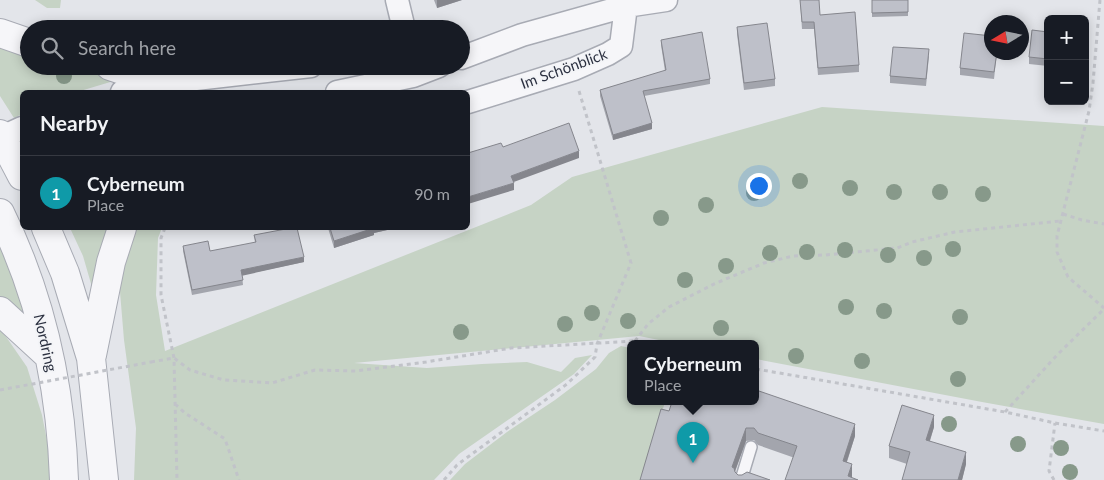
<!DOCTYPE html>
<meta charset="utf-8">
<style>
:root{--surface:#171b24;--page:#242831;--text:#f1f3f6;--muted:#9ea1a6;--line:#363941;--accent:#c45454}
body{margin:0;font-family:Lato,sans-serif;background:var(--page);color:var(--text)}
.controls{position:absolute;right:15px;top:15px;display:grid;overflow:hidden;border-radius:8px;box-shadow:0 2px 12px #0003}
.controls button{width:45px;height:45px;display:grid;place-items:center;padding:0;border:0;border-bottom:1px solid var(--line);background:var(--surface);color:var(--text);font:25px sans-serif}
.compass{position:absolute;left:984px;top:15px;width:45px;height:45px;border-radius:50%;background:var(--surface);box-shadow:0 2px 12px #0003;rotate:260deg}
.you{position:absolute;left:758px;top:185px;width:18px;height:18px;margin:-12px;border:4px solid #fff;border-radius:50%;background:#1a73e8;box-shadow:0 0 0 8px #1a73e833}
.badge{display:grid;place-items:center;width:32px;height:32px;border-radius:50%;background:var(--accent);color:#fff;font-size:16px;font-weight:700}
.pin{position:absolute;translate:-50% -41px;filter:drop-shadow(0 1px 2px #0008)}
.pin::after{content:'';position:absolute;top:26px;width:18px;height:15px;background:inherit;clip-path:polygon(0 0,100% 0,50% 100%)}
.popup{position:absolute;left:627px;top:340px;width:132px;height:65px;box-sizing:border-box;display:grid;place-content:center;border-radius:8px;background:var(--surface);filter:drop-shadow(0 1px 4px #0005);font-size:16px;white-space:nowrap;color:var(--muted)}
.popup b{font-size:19px;color:var(--text)}
.popup::after{content:'';position:absolute;left:50%;top:100%;margin-left:-10px;border:10px solid transparent;border-top-color:var(--surface)}
.list{margin:0;padding:0;list-style:none}
h2{display:flex;justify-content:space-between;align-items:center;height:65px;margin:0;padding:0 20px;font-size:21px}
h2 small{font-size:16px;font-weight:400;color:var(--muted)}
.list li{display:grid;grid-template-columns:32px 1fr auto;gap:15px;align-items:center;box-sizing:border-box;height:75px;padding:0 20px;border-top:1px solid var(--line)}
.list b{display:block;font-size:19px;white-space:nowrap}
.list p{margin:0;font-size:16px;white-space:nowrap;color:var(--muted)}
.list em{font-size:16px;font-style:normal;color:var(--muted)}
.icon{flex:none;width:28px;height:28px;fill:none;stroke:currentColor;stroke-width:2;stroke-linecap:round;stroke-linejoin:round}
.map{position:relative;flex:none;width:1104px;height:480px;overflow:hidden}
.search{position:absolute;background:var(--surface);box-shadow:0 2px 12px #0003;left:20px;top:20px;width:450px;height:55px;display:flex;align-items:center;gap:12px;box-sizing:border-box;padding:0 18px;border-radius:28px;color:var(--muted);font-size:19px}
.panel{position:absolute;background:var(--surface);box-shadow:0 2px 12px #0003;left:20px;top:90px;width:450px;height:140px;border-radius:8px}
.map>svg:first-child{display:block}
.green{fill:#c6d3c5}
.lines{fill:none;stroke-linecap:round;stroke-linejoin:round}
.service-casing{stroke:#a8abb4;stroke-width:14}
.minor-casing{stroke:#a8abb4;stroke-width:25}
.tertiary-casing{stroke:#a8abb4;stroke-width:30}
.path{stroke:#c1c3c9;stroke-width:3;stroke-dasharray:4 4;stroke-linecap:butt}
.service{stroke:#f6f6f9;stroke-width:11}
.minor{stroke:#f6f6f9;stroke-width:22}
.tertiary{stroke:#f6f6f9;stroke-width:28}
.path-bridge{stroke:#c1c3c9;stroke-width:3;stroke-dasharray:4 4;stroke-linecap:butt}
.tree{fill:#87998a}
.wall{fill:#a3a5ad}
.shaded-wall{fill:#85868d}
.building{fill:#bec0c9;stroke:#85868d}
.labels{text-anchor:middle;stroke-width:4;stroke-linejoin:round;paint-order:stroke}
.street-label{font-size:15px;fill:#2c3141;stroke:#f3f4f7}
</style>
<div class="map">
<svg width="1104" height="480" viewBox="0 0 1104 480">
<rect width="100%" height="100%" fill="#e3e5ea"/>
<path class="green" d="M35,0H61L60,8H47Z
M0,41L29,52V66H75L117,75V80L77,92H22V114L14,118L0,96Z
M822,107L1104,126V424L982,402L756,359V344H679L639,336L354,363L427,368L482,364L527,362L561,372L575,358L592,355L574,374L459,454L434,480H134L136,428L124,340L119,280L135,228H162L158,238L156,295L165,351L531,205L572,177Z
M70,228H112L94,294L83,256Z
M0,242L28,321L0,296Z
M0,328L27,367L42,415L50,456L51,480H0Z
M621,346L630,348V402H665L641,480H450L465,464L507,432L555,400L596,369L609,353Z"/>
<g class="lines">
<defs>
<path id="service" d="M741,480L751,447"/>
<path id="minor" d="M397,0L404,29
M461,58L522,35L626,6L666,0
M122,92L161,83L311,66
M337,92L413,76L439,66
M468,102L574,69L608,54L621,46L626,6L625,0
M0,138L22,128"/>
<path id="tertiary" d="M0,33L29,43
M110,66L161,83
M0,134L22,176
M0,213C41,296 61,388 64,480
M46,228L65,273L91,358L104,480
M0,311L49,356
M92,355L111,262L122,228"/>
</defs>
<use href="#service" class="service-casing"/>
<use href="#minor" class="minor-casing"/>
<use href="#tertiary" class="tertiary-casing"/>
<path class="path" d="M1100,0L1093,83L1089,111L1057,236V252L1068,277L1104,308
M1063,214L1082,220L1104,224
M165,228L161,238V295L174,358L177,480
M635,341L648,324L669,307L714,284L764,263L793,256L825,255L897,248L912,242L955,232L1060,221
M151,362L174,358L190,370L224,380L272,383L315,370L356,371L426,362L511,348L635,341L645,344
M756,369L1005,412L1055,423L1104,431
M175,404L185,413L225,439L239,480
M1005,412L1058,354L1104,309
M444,480L457,465L567,384L595,357L597,344L631,263L579,91
M1054,480L1049,471L1055,423"/>
<use href="#service" class="service"/>
<use href="#minor" class="minor"/>
<use href="#tertiary" class="tertiary"/>
<path class="path-bridge" d="M0,390L151,362"/>
</g>
<g class="tree">
<circle cx="64" cy="76" r="8"/>
<circle cx="800" cy="181" r="8"/>
<circle cx="850" cy="188" r="8"/>
<circle cx="894" cy="192" r="8"/>
<circle cx="940" cy="192" r="8"/>
<circle cx="754" cy="193" r="8"/>
<circle cx="983" cy="194" r="8"/>
<circle cx="706" cy="205" r="8"/>
<circle cx="661" cy="218" r="8"/>
<circle cx="953" cy="249" r="8"/>
<circle cx="845" cy="250" r="8"/>
<circle cx="807" cy="252" r="8"/>
<circle cx="770" cy="253" r="8"/>
<circle cx="888" cy="255" r="8"/>
<circle cx="924" cy="258" r="8"/>
<circle cx="726" cy="266" r="8"/>
<circle cx="685" cy="280" r="8"/>
<circle cx="846" cy="307" r="8"/>
<circle cx="884" cy="311" r="8"/>
<circle cx="592" cy="313" r="8"/>
<circle cx="960" cy="317" r="8"/>
<circle cx="628" cy="321" r="8"/>
<circle cx="565" cy="324" r="8"/>
<circle cx="721" cy="328" r="8"/>
<circle cx="461" cy="332" r="8"/>
<circle cx="796" cy="356" r="8"/>
<circle cx="862" cy="361" r="8"/>
<circle cx="958" cy="379" r="8"/>
<circle cx="949" cy="424" r="8"/>
<circle cx="1018" cy="444" r="8"/>
<circle cx="1061" cy="448" r="8"/>
<circle cx="1070" cy="472" r="8"/>
</g>
<path class="wall" d="M434,0H462L437,8Z
M800,0L820,15L859,65V72L818,75L814,29H802Z
M872,0H908V16L872,17Z
M737,27L775,79V86L744,90L737,34Z
M1048,32V66L1029,64V57Z
M661,40L710,79V84L644,96L652,129L613,140L600,96V90L665,71L661,45Z
M992,52H997L994,79L960,75V68Z
M929,56L926,86L890,83V76Z
M328,228H396L374,233V235L334,248Z
M254,235L304,262L242,275L243,285L192,295L183,251V246L210,251L255,243Z
M669,411L855,436L847,462L852,476V478L758,445L754,440L746,441L735,472L738,475L770,480H640Z
M934,427L930,441L966,464L962,480H902L907,464L889,458V446Z"/>
<path class="shaded-wall" d="M437,0H462L437,8Z
M652,123V129L613,140V135Z
M579,151V158L511,183V176Z
M514,183V190L468,204V197Z
M374,228H396L374,233V235L334,248V241Z
M304,257V262L241,276V270Z
M934,415V427L926,452V440Z
M855,424V436L843,473V461Z
M746,428V441L732,479V467Z
M966,452V464L962,480H958Z
M852,464V476L851,480L848,476Z"/>
<path class="building" d="M800,0H819L820,15L855,12L859,65L818,68L814,22H802Z
M872,0H908V12L872,13Z
M767,23L775,79L744,83L737,27Z
M1032,30L1048,32V59L1029,57Z
M702,32L710,79L643,91L652,123L613,135L600,90L666,70L661,40Z
M964,33L992,36V52H997L994,72L960,68Z
M893,47L929,49L926,79L890,76Z
M569,123L579,151L511,176L514,183L468,197V153L501,143L503,147Z
M291,228H297L304,257L241,270L243,280L192,290L183,246L208,241L210,251L256,242L254,235Z
M330,228H374L334,241Z
M756,390L855,424L843,461L852,464L848,476L858,480H785L797,446L758,433L754,428H746L732,467L734,468L735,472L738,475H742L747,472L770,480H640L661,409L669,411L672,402H756Z
M902,405L934,415L926,440L966,452L958,480H902L910,452L889,446Z"/>
<g class="labels">
<g class="street-label">
<text transform="translate(564 69) rotate(-20)" y="5">Im Schönblick</text>
<text transform="translate(45 343) rotate(77)" y="5">Nordring</text>
</g>
</g>
</svg>
<div class="controls">
<button>+</button>
<button>−</button>
</div>
<svg class="compass" viewBox="-18 -18 36 36"><path d="M0-13l5 13h-10z" fill="#e53935"/><path d="M0 13l5-13h-10z" fill="#9ea1a6"/></svg>
<div class="you"></div>
<div class="pin badge" style="left:693px;top:463px;background:#0f9aa8">1</div>
<div class="popup"><b>Cyberneum</b>Place</div>
<div class="search"><svg class="icon" aria-label="search" viewBox="0 0 24 24"><circle cx="10" cy="10" r="6"/><path d="M15 15l6 6"/></svg>Search here</div>
<section class="panel">
<h2>Nearby<small></small></h2>
<ul class="list">
<li><span class="badge" style="background:#0f9aa8">1</span><div><b>Cyberneum</b><p>Place</p></div><em>90 m</em></li>
</ul>
</section>
</div>
